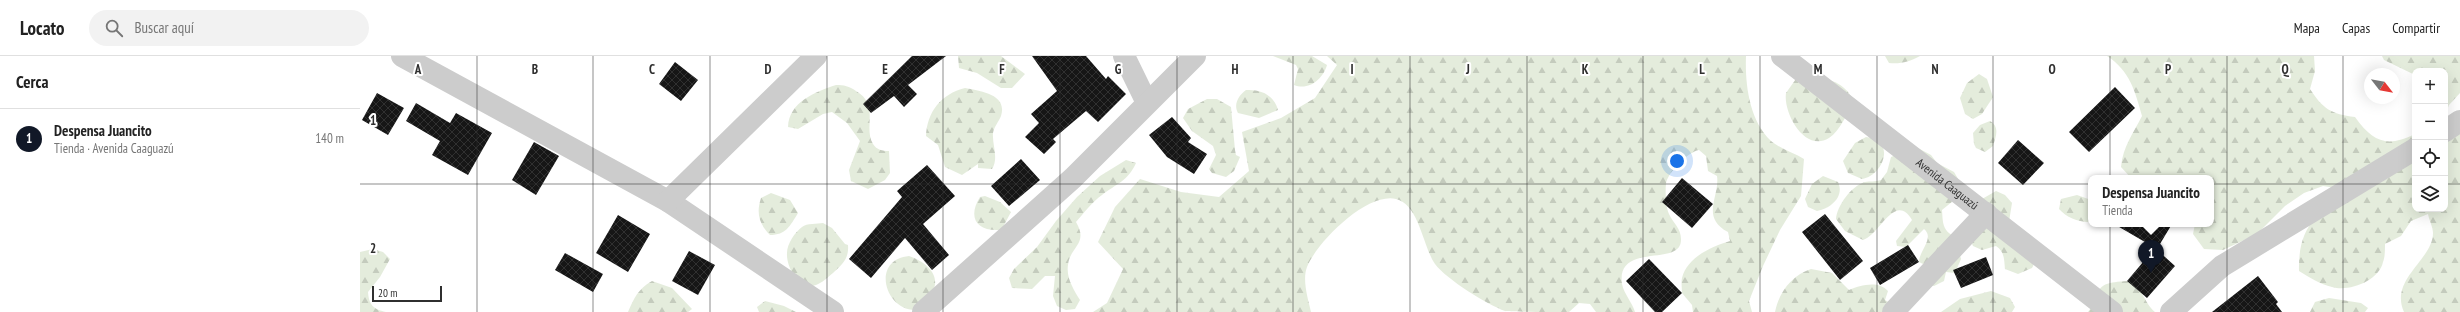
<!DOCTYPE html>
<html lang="es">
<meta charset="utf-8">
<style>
:root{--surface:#fff;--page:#f2f2f2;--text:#222;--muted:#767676;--line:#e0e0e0;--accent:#111827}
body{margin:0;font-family:"PT Sans Narrow",sans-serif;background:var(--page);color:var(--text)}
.controls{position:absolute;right:12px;top:12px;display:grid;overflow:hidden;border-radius:8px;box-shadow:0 4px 16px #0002}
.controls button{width:36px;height:36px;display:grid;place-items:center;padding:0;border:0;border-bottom:1px solid var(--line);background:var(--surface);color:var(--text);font:20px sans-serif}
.compass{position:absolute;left:2004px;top:12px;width:36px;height:36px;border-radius:50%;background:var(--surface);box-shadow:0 4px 16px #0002;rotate:121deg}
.scale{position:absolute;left:12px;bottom:10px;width:70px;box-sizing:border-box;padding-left:4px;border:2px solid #2f2f2f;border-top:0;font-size:11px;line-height:14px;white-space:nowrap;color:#2f2f2f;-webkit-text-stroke:3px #fff;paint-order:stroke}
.you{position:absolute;left:1317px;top:105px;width:14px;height:14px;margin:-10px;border:3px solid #fff;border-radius:50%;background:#1a73e8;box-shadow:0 0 0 6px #1a73e833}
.badge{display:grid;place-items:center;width:26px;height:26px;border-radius:50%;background:var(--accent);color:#fff;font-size:13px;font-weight:700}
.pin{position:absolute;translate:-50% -33px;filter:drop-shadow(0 1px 2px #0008)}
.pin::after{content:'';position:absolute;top:21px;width:14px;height:12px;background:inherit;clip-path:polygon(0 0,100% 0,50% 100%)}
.popup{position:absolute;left:1728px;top:119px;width:126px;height:52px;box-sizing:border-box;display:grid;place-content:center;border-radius:8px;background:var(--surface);filter:drop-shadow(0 1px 3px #0005);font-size:13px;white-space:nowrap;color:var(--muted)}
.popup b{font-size:15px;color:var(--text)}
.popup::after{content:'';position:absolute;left:50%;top:100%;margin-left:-8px;border:8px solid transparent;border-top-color:var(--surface)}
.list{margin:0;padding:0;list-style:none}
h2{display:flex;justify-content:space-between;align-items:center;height:52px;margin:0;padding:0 16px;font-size:17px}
h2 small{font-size:13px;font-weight:400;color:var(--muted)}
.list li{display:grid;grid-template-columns:26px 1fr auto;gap:12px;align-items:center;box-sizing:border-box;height:60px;padding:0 16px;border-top:1px solid var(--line)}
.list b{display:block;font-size:15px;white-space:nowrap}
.list p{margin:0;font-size:13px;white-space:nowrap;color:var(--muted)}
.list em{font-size:13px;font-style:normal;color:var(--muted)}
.icon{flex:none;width:22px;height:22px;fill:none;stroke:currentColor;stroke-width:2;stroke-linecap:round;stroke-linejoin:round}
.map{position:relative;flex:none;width:2100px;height:256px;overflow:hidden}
header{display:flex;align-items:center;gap:24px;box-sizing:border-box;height:56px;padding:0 20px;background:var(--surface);border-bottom:1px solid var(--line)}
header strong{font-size:19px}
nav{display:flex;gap:22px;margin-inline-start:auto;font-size:14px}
.search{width:280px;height:36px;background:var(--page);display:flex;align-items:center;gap:10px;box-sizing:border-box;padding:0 14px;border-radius:22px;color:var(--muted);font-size:15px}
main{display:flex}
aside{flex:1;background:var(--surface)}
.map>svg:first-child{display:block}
.forest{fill:url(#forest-firs)}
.building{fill:url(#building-cross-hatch)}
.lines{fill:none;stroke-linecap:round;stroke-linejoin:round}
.minor{stroke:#ccc;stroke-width:22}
.grid{fill:none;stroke:#2f2f2f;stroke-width:1;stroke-opacity:0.55}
.labels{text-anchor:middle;stroke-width:4;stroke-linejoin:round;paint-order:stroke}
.street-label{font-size:12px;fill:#2f2f2f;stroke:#fff}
.grid-label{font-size:13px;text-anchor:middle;font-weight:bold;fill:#2f2f2f;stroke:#fff;stroke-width:4;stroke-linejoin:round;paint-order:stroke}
</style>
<header>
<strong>Locato</strong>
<div class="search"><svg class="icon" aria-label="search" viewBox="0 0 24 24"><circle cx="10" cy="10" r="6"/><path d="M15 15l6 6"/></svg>Buscar aquí</div>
<nav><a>Mapa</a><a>Capas</a><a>Compartir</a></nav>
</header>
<main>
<aside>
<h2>Cerca<small></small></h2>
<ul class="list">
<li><span class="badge">1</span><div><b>Despensa Juancito</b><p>Tienda · Avenida Caaguazú</p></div><em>140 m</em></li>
</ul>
</aside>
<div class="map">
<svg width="2100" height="256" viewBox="0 0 2100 256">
<defs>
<pattern id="forest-firs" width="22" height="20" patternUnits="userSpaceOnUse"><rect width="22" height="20" fill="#e4ecdc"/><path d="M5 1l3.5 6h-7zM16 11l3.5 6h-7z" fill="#c4cbbd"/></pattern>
<pattern id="building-cross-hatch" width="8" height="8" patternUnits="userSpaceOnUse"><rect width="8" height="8" fill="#161616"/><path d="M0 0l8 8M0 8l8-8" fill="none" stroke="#303030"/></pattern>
</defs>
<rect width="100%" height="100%" fill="#fff"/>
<path class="forest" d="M598,0H641L665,18L652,32H641L617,17L599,12Z
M913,0H952L967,9C963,23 949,35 934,29L938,13L936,9Z
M967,0H1386C1385,28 1389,64 1411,85C1419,92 1434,97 1444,103L1441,140L1420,174L1403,210L1389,245L1392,256H1333L1332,249L1322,237C1322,233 1321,226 1322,222C1327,201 1353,190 1370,185L1368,176C1340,161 1360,141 1357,120L1348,115L1346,100L1339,94C1328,96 1307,117 1306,128C1305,136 1306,152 1309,158C1313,167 1321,172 1321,183C1322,212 1256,185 1262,228C1264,238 1272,246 1275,256H1236L1230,248L1219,247L1209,256C1195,256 1156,256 1145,255C1128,249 1086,223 1075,208C1063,191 1059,148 1036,143C1007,136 957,186 947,211C942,224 948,243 951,256H733L747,247L763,213L738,186L755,151L780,123L821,136L859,141L889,115L882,76L921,62L955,42L977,9Z
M1525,0H1560C1549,6 1541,8 1529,7Z
M1747,0H1954L1955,15L1950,33C1963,53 1971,58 1995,61C2013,86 2027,92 2055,78V153H2085V70L2100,68V256H2044C2029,223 2073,204 2073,177C2073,171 2069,164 2068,158L2051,165L2041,180L2025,188C2025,194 2025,201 2023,206C2019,225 1989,236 1972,231C1960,228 1950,222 1939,215C1938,171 1956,158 1989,134L1963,130L1944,137L1925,150L1897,178L1863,194L1844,193L1833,178L1835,168H1851V122H1771L1761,111C1763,90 1773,78 1782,60C1775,35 1770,15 1747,0Z
M2022,0H2100V37L2089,49L2085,59V15H2055V19L2024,4Z
M1619,18L1627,23L1633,41L1622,58L1613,63L1605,58L1600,42L1607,27Z
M1438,20C1460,21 1484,22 1494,46C1487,57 1480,75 1469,82C1445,97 1423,57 1426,37Z
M476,29C484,29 489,30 496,35C520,49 503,71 513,88C517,94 522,95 529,95L530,117L525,124L508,133L491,125L489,114L500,85L487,67L472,56L463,58L438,73L428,71C429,46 455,36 476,29Z
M605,32C620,35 648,38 641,60C639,65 634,71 633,77C632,89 639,102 632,113L618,112V108L602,119L585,111L578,89L566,80C567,56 581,38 605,32Z
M886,34C901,33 914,39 918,54L899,62L878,57C873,48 879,39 886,34Z
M847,43H857L871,51L875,94L876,99L880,101L874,115L866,121L852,117L849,113L856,99L853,90L832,75L823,62L828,53Z
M1630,65C1640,71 1636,80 1633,90L1625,96L1616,92L1614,88L1613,77L1620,69Z
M1506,81C1537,84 1523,120 1502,123L1488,117L1483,105L1495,87Z
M1556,91L1571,99L1577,107L1594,116L1597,121L1599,125L1593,145L1582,154C1583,167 1582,174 1595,181L1601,203L1595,217L1586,216L1584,225L1574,230L1569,229L1567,210L1559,206C1559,195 1575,182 1564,173L1546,191L1537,190L1536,185L1552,164C1535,135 1519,180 1503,184L1485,175L1476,163C1477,150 1491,130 1505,126C1510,125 1515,126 1521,124L1527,116L1531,101Z
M766,104L776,107C768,125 756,128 742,139C732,146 724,157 716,166C729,188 710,190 708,209C706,222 714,234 720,244L715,253L706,254L697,250L693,240L695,220H685L672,233L652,232L649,222L654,213L677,191L696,165L717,141L740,120Z
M1463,120L1478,126C1485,141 1470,153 1457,155L1448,151L1445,143L1452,128Z
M1636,135L1645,139L1652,147L1648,172L1682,193L1672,212L1658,218L1645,213C1644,204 1645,196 1636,190L1622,194L1613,190L1607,177L1622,143Z
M411,137L430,144L438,157C430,170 426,179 410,179C399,168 396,157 401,142Z
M1717,139L1731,144V163L1728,166C1718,166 1706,161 1699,153L1701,143Z
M625,140L640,146L651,156L643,171L639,174C615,175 608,160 620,141Z
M463,167L472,172L485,188L488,189C489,202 483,208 473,217C468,221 462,227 456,229C439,235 426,211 427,197C427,188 435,176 442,171C447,167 457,168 463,167Z
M13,193L23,196L30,203L20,221L8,236C9,249 13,253 26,256H0V196Z
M549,200C569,207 585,223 568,242C565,246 561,252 557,254C525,256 510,204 549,200Z
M1451,213L1472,217L1489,234C1500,229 1519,224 1528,235L1525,244L1545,256H1415C1419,236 1432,219 1451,213Z
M292,225L312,232L332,253L328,256H268C274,242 278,233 292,225Z
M1767,225C1782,229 1784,247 1795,256H1728C1745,237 1728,227 1767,225Z
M1631,235L1650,242L1655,251L1652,256H1581L1600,243Z
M1969,242L2001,247L2008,252L2005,256H1950L1955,246Z
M405,245L424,250L436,256H399L397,251Z"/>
<path class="building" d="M552,0H586L548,29L557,38L544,51L534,40L511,57L503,48Z
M672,0H726L746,23L748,20L766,38L738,66L726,55L693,83L696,86L684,98L665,81L679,67L671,58L697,35Z
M315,6L338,24L321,45L299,28Z
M1755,31L1775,52L1729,96L1709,76Z
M17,37L44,52L28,79L2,64Z
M56,47L90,67L96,57L132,77L108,119L72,99L80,85L46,65Z
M812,61L831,82L828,86L847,98L834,118L807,101L789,79Z
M1658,84L1684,107L1663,129L1638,107Z
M174,86L199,100L176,139L152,124Z
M661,103L680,124L649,150L631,130Z
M567,109L595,140L563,168L589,199L572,214L545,182L511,222L489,203L542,141L537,135Z
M1322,122L1353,148L1332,172L1302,146Z
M1465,158L1503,205L1480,224L1442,176Z
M258,159L290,178L268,216L236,197Z
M1754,168H1812L1797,193Z
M1548,189L1559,206L1520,229L1510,212Z
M1795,192L1815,210L1787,242L1767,225Z
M329,195L355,209L338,239L312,225Z
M205,197L243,218L233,236L195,214Z
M1626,201L1633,219L1601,232L1593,214Z
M1289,203L1322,237L1302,256H1295L1266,225Z
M1898,220L1918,246L1916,248L1922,256H1852Z"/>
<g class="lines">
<g class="minor">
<path d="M42,0L308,145L473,256"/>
<path d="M764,0L787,47"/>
<path id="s1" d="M1422,0L1752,256"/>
<path d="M2085,75L2100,65"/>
<path d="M308,145L456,0"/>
<path d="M563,256L713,122L835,0"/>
<path d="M1533,256L1626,157"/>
<path d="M1811,256L1862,210L2055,93"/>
</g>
</g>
<path class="grid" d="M117,0V256M233,0V256M350,0V256M467,0V256M583,0V256M700,0V256M817,0V256M933,0V256M1050,0V256M1167,0V256M1283,0V256M1400,0V256M1517,0V256M1633,0V256M1750,0V256M1867,0V256M1983,0V256M0,128H2055M2085,128H2100"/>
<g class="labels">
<g class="street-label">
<text dy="4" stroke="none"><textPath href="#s1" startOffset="209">Avenida Caaguazú</textPath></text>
</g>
</g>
<g class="grid-label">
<text x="58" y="18">A</text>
<text x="175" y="18">B</text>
<text x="292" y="18">C</text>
<text x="408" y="18">D</text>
<text x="525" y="18">E</text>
<text x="642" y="18">F</text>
<text x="758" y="18">G</text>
<text x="875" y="18">H</text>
<text x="992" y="18">I</text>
<text x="1108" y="18">J</text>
<text x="1225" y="18">K</text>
<text x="1342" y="18">L</text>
<text x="1458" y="18">M</text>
<text x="1575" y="18">N</text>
<text x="1692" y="18">O</text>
<text x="1808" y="18">P</text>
<text x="1925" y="18">Q</text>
<text x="13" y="69">1</text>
<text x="13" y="197">2</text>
</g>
</svg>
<div class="controls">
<button>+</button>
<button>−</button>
<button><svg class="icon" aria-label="locate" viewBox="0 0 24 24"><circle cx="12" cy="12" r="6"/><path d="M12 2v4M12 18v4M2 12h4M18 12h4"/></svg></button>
<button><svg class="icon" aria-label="layers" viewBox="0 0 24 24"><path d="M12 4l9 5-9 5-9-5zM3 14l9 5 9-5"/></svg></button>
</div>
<svg class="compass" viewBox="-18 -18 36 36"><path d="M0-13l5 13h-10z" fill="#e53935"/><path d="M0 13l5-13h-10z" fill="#767676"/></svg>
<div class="scale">20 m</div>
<div class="you"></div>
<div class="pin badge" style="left:1791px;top:217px">1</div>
<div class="popup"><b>Despensa Juancito</b>Tienda</div>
</div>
</main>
